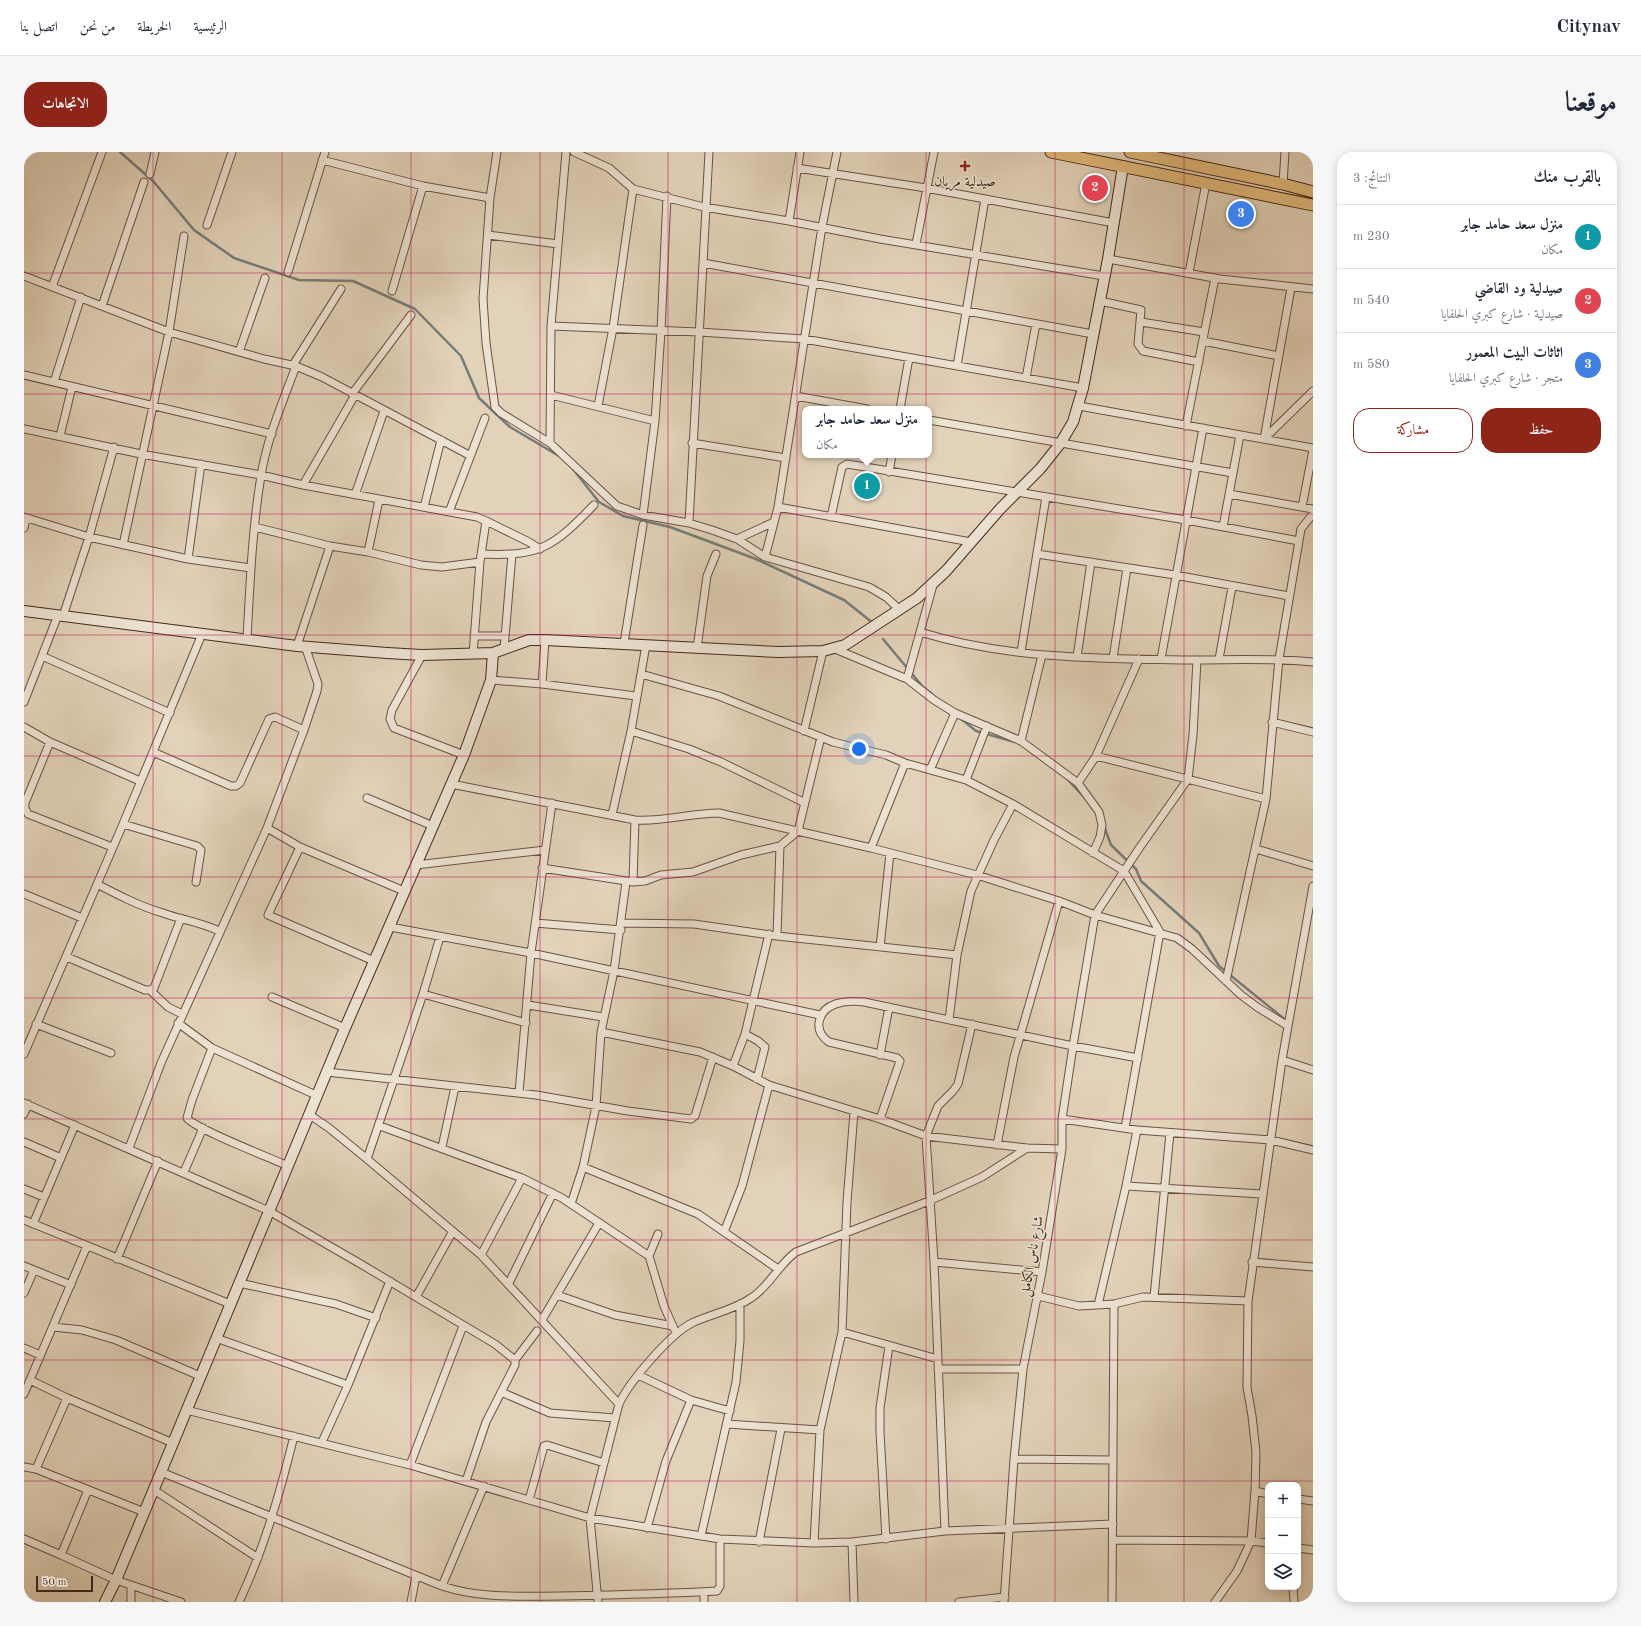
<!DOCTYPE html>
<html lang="ar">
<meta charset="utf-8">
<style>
:root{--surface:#fff;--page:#f6f6f7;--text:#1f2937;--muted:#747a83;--line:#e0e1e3;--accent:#8f2418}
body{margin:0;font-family:"Old Standard TT",Amiri,serif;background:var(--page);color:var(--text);direction:rtl}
.controls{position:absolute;right:12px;bottom:12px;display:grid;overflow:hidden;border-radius:8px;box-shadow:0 2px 10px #0003}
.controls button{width:36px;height:36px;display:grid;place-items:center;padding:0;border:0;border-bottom:1px solid var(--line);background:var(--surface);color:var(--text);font:20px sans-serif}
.scale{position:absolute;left:12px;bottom:10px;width:57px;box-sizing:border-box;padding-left:4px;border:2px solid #43291a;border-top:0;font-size:11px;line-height:14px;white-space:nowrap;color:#43291a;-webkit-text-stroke:3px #ece2d2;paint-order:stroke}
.you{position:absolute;left:835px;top:597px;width:14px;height:14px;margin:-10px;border:3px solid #fff;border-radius:50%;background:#1a73e8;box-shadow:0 0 0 6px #1a73e833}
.badge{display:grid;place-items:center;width:26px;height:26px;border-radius:50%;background:var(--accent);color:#fff;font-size:13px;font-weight:700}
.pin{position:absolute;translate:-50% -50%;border:2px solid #fff;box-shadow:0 1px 4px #0006}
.popup{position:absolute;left:778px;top:254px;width:130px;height:52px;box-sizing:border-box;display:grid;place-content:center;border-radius:8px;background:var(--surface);filter:drop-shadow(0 1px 3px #0005);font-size:13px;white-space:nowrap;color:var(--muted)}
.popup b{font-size:15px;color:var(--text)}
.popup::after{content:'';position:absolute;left:50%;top:100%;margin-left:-8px;border:8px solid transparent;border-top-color:var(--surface)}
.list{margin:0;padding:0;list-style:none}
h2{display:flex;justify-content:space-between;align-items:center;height:52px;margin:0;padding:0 16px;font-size:17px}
h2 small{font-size:13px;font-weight:400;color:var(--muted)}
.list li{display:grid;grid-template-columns:26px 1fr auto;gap:12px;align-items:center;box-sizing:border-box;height:64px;padding:0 16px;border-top:1px solid var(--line)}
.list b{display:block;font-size:15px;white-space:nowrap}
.list p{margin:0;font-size:13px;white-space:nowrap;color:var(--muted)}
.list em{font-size:13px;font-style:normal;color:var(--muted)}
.actions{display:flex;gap:8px;padding:12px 16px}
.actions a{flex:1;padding:9px 0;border:1px solid var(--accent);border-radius:16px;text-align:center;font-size:14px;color:var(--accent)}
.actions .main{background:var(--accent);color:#fff}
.icon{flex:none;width:22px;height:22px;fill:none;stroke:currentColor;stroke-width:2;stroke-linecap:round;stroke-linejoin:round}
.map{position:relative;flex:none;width:1289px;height:1450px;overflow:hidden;direction:ltr;border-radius:16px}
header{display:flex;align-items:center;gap:24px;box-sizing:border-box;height:56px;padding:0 20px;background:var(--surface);border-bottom:1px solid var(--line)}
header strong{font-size:19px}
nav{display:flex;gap:22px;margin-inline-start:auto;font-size:14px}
.intro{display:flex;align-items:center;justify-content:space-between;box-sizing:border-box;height:96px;padding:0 24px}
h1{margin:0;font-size:28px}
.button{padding:10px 18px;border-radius:16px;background:var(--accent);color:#fff;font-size:14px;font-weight:700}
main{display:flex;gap:24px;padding:0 24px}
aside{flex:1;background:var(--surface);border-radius:16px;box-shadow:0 2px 10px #0003}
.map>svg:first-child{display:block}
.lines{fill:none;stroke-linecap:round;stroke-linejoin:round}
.stream{stroke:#767d79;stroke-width:2.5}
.street-casing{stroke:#6b5342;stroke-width:9}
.secondary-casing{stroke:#43291a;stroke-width:12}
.primary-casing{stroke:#43291a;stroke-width:13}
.street{stroke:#ece2d2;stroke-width:7}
.secondary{stroke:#ece2d2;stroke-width:10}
.primary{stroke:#e1b97c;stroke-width:11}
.grid{fill:none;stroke:#c2185b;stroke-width:1;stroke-opacity:0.55}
.poi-dot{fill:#8f2418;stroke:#ece2d2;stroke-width:1.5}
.labels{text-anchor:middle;stroke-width:3;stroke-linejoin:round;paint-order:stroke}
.poi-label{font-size:14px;fill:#43291a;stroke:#ece2d2}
.street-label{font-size:14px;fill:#43291a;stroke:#ece2d2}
</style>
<header>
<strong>Citynav</strong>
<nav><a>الرئيسية</a><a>الخريطة</a><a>من نحن</a><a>اتصل بنا</a></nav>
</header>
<div class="intro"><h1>موقعنا</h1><a class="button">الاتجاهات</a></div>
<main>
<aside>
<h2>بالقرب منك<small>النتائج: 3</small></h2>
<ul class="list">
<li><span class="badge" style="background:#0f9aa8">1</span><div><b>منزل سعد حامد جابر</b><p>مكان</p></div><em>230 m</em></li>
<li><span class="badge" style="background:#e0444e">2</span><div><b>صيدلية ود القاضي</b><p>صيدلية · شارع كبري الحلفايا</p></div><em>540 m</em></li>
<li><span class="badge" style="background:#3f7fe0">3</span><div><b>اثاثات البيت المعمور</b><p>متجر · شارع كبري الحلفايا</p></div><em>580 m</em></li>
</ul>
<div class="actions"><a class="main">حفظ</a><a>مشاركة</a></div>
</aside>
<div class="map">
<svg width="1289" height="1450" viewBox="0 0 1289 1450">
<rect width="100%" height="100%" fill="#e2d2b9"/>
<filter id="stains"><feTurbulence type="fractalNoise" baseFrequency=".005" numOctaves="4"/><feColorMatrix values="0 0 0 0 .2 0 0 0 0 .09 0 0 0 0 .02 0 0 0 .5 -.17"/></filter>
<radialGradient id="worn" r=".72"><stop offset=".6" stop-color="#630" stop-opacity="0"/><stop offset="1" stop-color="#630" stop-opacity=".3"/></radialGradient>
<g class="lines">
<path class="stream" d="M96,0L129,29L170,78L210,106L275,128L329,129L391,157L437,204L455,246L486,275L535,304
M549,317L575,350L599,364L646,375L732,407L820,448L849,471
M859,487L899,535L908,542
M936,566L952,579L991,590
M1043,627L1062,647
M1080,674L1087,693L1112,717L1117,729L1175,781L1195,814L1264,870"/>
<defs>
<path id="street" d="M473,0L466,46L459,147L462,191L471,255L477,261L526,291L593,354L619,363L665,371L688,378L713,387L741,405L845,435L862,445L876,458
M550,0L585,16L609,37L680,55L765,69L856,87L1080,124
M298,8L399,34L466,46
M773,16L902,36L1090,71
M126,22L131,0
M1259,32L1261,0
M765,69L776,0
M183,73L208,0
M464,83L534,92
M892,92L910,0
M1084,107L1196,127L1289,137
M679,111L1069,182
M264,120L301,0
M1165,121L1182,31
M0,124L145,180L240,207L272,214L298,225L445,303
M28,135L78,0
M368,139L399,34
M1076,149L1117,158L1114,192L1119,199L1175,210
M78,154L120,30
M1117,170L1180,180
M527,174L675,180L780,187L1059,236
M1179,189L1255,204
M215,200L241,126
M269,213L317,137
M933,214L961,47
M0,223L248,282
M1002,226L1012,172
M30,230L57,145
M328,242L387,163
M527,243L631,269L637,179L643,44
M772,244L843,257
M574,254L589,176L609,37
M1055,254L1289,296
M876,257L885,206
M905,268L1209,321
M1162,274L1191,126
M0,277L117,302L237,323L279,333L453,365L462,369L456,410L449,502
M36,284L48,235
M1240,287L1267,136
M1240,287L1289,239
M526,291L527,174L542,0
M668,291L762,306
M865,320L868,303
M279,333L331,243
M1205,342L1289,357
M331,343L360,259
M400,355L417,288
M754,355L947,390
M1278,355L1289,298
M425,360L461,266
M619,363L631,269
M0,365L65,385L164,407L227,416
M807,365L818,315L823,312L1162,368L1275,389
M462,369L505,390L516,397
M665,371L685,0
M231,375L306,394L344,400L397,413L418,415L456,410
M1199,375L1216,283
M0,376L2,366
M713,387L750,370
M99,393L145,180L160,84
M344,400L355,348
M457,402C517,405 530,394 570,353
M1013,402L1151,423L1265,444
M741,405L754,355L798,75L813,0
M164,407L177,312
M39,464L65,385L90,295
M896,480C983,507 1077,507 1167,508C1208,508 1248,506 1289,510
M450,484H481
M223,487C226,433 228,378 237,324C243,286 259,249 272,214
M600,491L619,373
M273,494L306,394
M673,496L683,424L692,402
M480,497L488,402
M811,497L883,527L910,548L931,561L997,589L1054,631L1075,660L1078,673L1076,685L1069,701
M997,500L1022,345
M398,503L368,558L366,567L370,576L440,603
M18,504L146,561
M1053,505L1067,410
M1089,506L1103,416
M1137,507L1179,276
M1195,507L1208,435
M617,522L695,544L809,590L862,603L881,611L942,628L989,652L1100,719L1136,780L1101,976
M883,527L909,433
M467,528L518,532L612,544
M518,532L521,488
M0,550L34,463
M1248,570L1289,580
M0,575L26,590L116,629
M607,579L665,597L697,610L779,650
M780,579L799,499
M997,589L1018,503
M26,590L1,651V656L4,662L88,695
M129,600L207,634H212L216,631L245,567L251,565L280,578
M1072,604L1242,647
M906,618L931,561
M942,628L963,574
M1054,631L1072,604L1115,507
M427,632L611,668C639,670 667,661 695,661L847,696L953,723L1035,749L1071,763L1153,786L1168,797L1217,843L1233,855L1264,874
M343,646L409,674
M588,663L607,579L622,493
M99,672L173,694L177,698L172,730
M243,676L276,695
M847,696L881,611
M1232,697L1289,714
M392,713L521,698
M518,716L609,730L621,729L637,723L669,720L717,703L756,694L774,679L797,585
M609,730L611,668
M73,732C94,743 115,754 139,761C158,768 176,770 195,779
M0,742L58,766
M511,771L597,778
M597,771L670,772L753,784L933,803
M366,775L507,801L796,863
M753,784L756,694
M856,795L866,701
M43,805L121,838H126L144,855L158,862
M350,809L244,763L276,695L380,739
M1202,829L1242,647L1255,507L1275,389L1277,377L1289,362
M126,838L130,836L157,766
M399,842L502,871
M248,845L321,876
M504,853L579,865
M925,868L933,803L947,739L970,688L989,652
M154,871L188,896L294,944
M12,872L87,901
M577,880L676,900L709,914L745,933L856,967L902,984L1003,996L1038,997
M721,882L734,889L741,895L733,927
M188,896L168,948L163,966C171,977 247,1006 264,1014
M0,902L99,672L178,482
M856,903L865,855
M1258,908L1289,918
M709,914L721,882L745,782
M303,920L512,943L604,959L667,967L671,964L689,905
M495,941L507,801L528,651
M0,951L245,1059L335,1111L471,1192L491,1208
M0,962L4,952
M286,963L305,976L343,1007L457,1103L595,1252
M856,967L876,909L873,906L805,890C798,885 794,879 795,871C798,850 822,848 840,850L1049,894L1114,906
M1038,967L1113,978L1247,988L1289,998
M356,974L498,1026L538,1046L625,1104
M0,990L37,1006
M973,993L990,905L1035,749
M418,995L431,935
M105,996L137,911L243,676L280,578L293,539L294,532L281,494
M343,1007L399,842L416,785
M559,1015L674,1062L754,1117
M160,1020L179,976
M1102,1034L1238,1042
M0,1037L20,1045
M547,1052L559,1015L572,954L577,880L590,819L602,730
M0,1068L206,1152
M9,1072L51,973
M700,1080L718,1034L745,933
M634,1082L625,1104L640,1154L650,1177
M457,1103L498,1026
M93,1107L134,1009
M910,1110L1018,1120
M1228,1110L1289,1115
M0,1114L47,1133
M215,1131L312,1152L352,1166
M485,1131L529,1041
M0,1141L10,1118
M533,1143L591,1163L649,1174
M1014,1144L1055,1154L1090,1152L1119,1145L1224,1149
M392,1145L429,1079
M1130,1145L1146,981
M1074,1153L1102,1034L1113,978
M518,1168L575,1071
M29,1175L58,1178L92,1188L176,1224
M818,1180L914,1207
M192,1186L324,1233
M0,1196L16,1203
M914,1217H999
M614,1223L667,1248L706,1259
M6,1228L43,1246L149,1291
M477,1240L526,1261L591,1266
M0,1242L63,1094
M43,1246L12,1317L120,1360
M162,1258L386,1313L566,1366L696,1387L790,1391L828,1390L921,1379L1089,1372
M703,1272L796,1278
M298,1290L324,1233L366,1129
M990,1307L1088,1308
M386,1313L439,1174
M0,1315L12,1317
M137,1320L418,1434C457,1447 497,1444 537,1444C589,1443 641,1442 693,1439L696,1434V1387
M442,1329L462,1270L491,1213V1208L513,1179
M130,1338L234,1406
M1231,1339L1244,1342
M1274,1347L1289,1349
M505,1348L520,1294L523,1293L580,1311
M623,1376L642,1309L667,1248
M921,1379L910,1110L902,984L914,954L929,939L934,932L948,872
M677,1384L712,1230L716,1189V1152
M0,1387L37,1403L64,1338
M862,1387L856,1280V1256L865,1194
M1089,1388L1227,1389L1244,1391
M735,1390L757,1277
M828,1390L830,1450
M790,1391L796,1278L818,1180L823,1050L830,960
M1274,1396L1289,1398
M37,1403L92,1428L157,1450
M107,1433V1450
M418,1434L460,1334
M1269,1435L1270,1450
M680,1440V1450
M215,1450C240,1397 256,1341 270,1284
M387,1450L392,1424
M574,1450L566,1366L595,1252C605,1230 646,1182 668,1171C687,1162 710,1158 727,1146C746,1134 754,1113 772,1100L905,1049L958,1025L1003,996
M935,1450L981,1445
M980,1450L990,1307L999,1217L1018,1120L1038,997V967L1049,894L1071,763L1116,695L1164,627L1169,583L1173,508
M1088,1450L1090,1152
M1191,1450L1213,1419L1227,1389L1231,1339L1232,1300L1228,1264L1223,1235L1224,1149L1258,908L1289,734"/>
<path id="secondary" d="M0,459L273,494L363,501L398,503L469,501L505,488H521L754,500L799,499L821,493L893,446L922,419L976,357L1016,317L1036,292L1049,270L1059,236L1084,107L1099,14
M81,1450L92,1428L137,1320L321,876L440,603L467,528L469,501"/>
<path id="primary" d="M1027,0L1289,53
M1106,0L1259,32L1289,40"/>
</defs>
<use href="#street" class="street-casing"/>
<use href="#secondary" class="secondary-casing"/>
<use href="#primary" class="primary-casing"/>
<use href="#street" class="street"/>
<use href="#secondary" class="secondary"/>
<use href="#primary" class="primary"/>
</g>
<path class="grid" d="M129,0V1450M258,0V1450M387,0V1450M516,0V1450M644,0V1450M773,0V1450M902,0V1450M1031,0V1450M1160,0V1450M0,121H1289M0,242H1289M0,362H1289M0,483H1289M0,604H1289M0,725H1289M0,846H1289M0,967H1289M0,1088H1289M0,1208H1289M0,1329H1289"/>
<path class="poi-dot" d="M939 8h4v4h4v4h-4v4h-4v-4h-4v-4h4z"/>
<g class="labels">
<g class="poi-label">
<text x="941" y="34">صيدلية مريان</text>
</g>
<g class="street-label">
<text transform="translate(1007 1104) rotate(-80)" y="5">شارع ناس الكامل</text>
</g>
</g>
<rect width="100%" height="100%" filter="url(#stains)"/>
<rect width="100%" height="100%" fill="url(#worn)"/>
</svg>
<div class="controls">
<button>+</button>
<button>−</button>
<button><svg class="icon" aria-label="layers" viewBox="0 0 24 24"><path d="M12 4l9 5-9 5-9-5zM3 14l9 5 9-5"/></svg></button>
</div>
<div class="scale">50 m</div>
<div class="you"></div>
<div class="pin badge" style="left:843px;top:334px;background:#0f9aa8">1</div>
<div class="popup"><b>منزل سعد حامد جابر</b>مكان</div>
<div class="pin badge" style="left:1071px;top:36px;background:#e0444e">2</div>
<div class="pin badge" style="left:1217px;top:62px;background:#3f7fe0">3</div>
</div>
</main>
